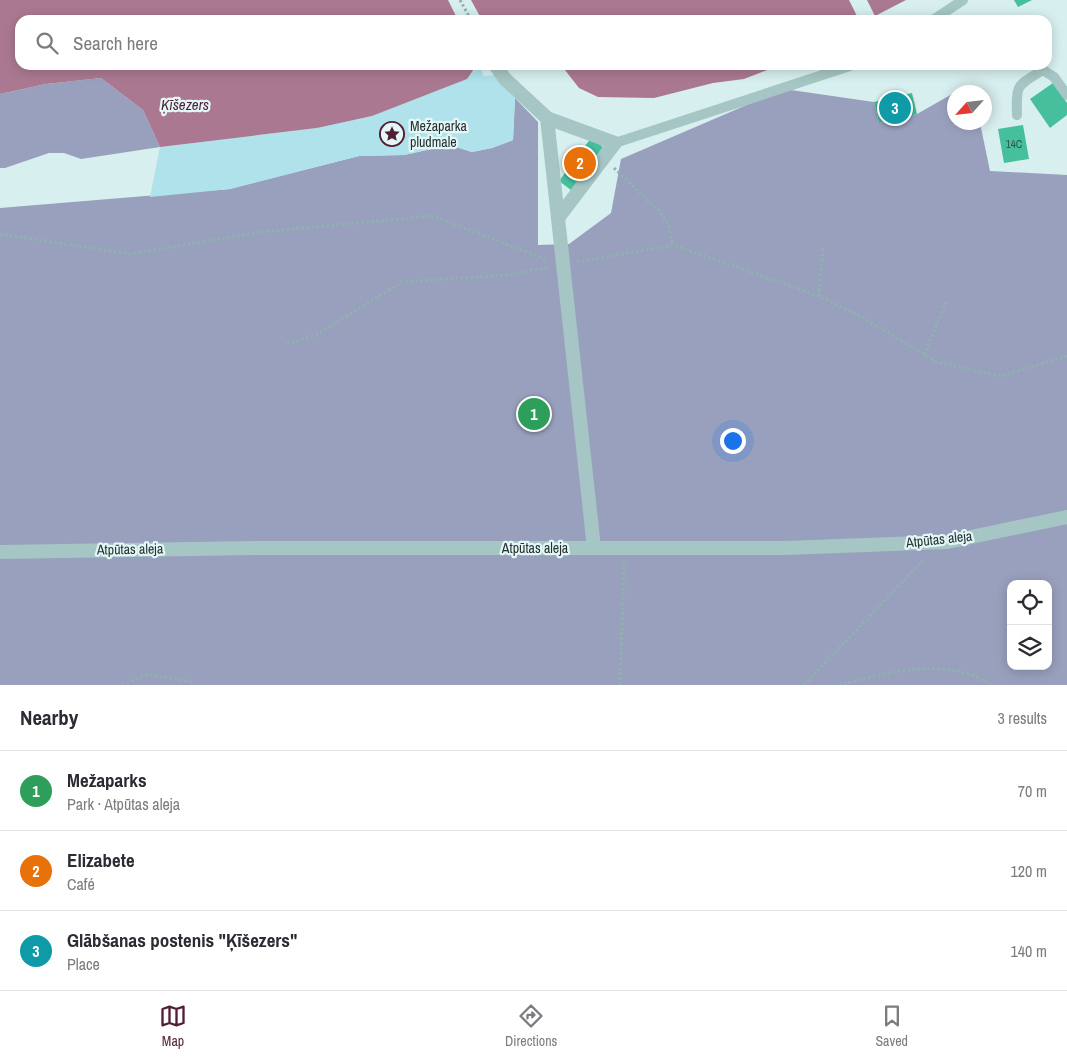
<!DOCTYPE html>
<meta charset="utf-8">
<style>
:root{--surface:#fff;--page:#f7f7f7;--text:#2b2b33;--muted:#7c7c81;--line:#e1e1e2;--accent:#511e35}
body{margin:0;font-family:"Archivo Narrow",sans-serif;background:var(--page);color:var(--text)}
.controls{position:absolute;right:15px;bottom:15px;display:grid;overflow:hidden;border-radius:10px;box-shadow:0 2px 12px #0003}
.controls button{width:45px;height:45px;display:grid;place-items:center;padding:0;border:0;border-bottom:1px solid var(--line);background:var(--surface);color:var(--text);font:25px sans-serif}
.compass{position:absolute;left:947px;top:85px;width:45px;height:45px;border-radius:50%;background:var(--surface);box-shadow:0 2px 12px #0003;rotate:243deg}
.you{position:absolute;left:732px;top:440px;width:18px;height:18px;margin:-12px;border:4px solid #fff;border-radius:50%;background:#1a73e8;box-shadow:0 0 0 8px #1a73e833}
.badge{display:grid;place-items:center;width:32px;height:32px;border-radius:50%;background:var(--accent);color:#fff;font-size:16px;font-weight:700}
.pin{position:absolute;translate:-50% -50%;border:2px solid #fff;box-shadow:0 1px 5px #0006}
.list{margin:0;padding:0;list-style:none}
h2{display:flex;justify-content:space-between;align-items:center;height:65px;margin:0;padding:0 20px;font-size:21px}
h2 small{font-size:16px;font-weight:400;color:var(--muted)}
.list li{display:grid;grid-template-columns:32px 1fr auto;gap:15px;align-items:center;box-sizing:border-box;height:80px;padding:0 20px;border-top:1px solid var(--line)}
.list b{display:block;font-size:19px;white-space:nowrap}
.list p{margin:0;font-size:16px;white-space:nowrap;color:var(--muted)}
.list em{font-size:16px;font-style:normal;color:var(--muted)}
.icon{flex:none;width:28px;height:28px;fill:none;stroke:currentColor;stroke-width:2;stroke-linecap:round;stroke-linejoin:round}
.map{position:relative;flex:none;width:1067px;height:685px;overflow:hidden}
.search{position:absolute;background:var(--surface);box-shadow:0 2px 12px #0003;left:15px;right:15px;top:15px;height:55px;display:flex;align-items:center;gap:12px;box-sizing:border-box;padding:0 18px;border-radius:15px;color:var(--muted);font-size:19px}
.sheet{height:305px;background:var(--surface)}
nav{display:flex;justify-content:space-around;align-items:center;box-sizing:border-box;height:70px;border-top:1px solid var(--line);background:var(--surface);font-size:14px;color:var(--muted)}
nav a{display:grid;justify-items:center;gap:2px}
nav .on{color:var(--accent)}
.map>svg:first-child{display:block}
.green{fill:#99a0bd;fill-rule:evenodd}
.sand{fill:#afe2ea}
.water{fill:#aa7991}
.pier{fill:#d8efef}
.building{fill:#46bf9d}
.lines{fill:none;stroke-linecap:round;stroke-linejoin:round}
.path{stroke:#8fb2ae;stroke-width:3;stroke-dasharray:2.5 2.5;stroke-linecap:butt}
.service{stroke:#a5c6c4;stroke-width:10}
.pedestrian{stroke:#a5c6c4;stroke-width:14}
.minor{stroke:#a5c6c4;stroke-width:14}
.labels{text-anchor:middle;stroke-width:4.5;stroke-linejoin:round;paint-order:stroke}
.number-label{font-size:11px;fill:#2e554b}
.poi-label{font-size:14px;fill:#263230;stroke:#e4f7f7;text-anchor:start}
.street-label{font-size:14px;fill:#263230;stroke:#e4f7f7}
.water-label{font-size:15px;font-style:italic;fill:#511e35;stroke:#e4f7f7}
</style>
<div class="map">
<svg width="1067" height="685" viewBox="0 0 1067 685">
<rect width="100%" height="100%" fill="#d8efef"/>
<path class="green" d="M101,78L143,110L160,147L81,159L64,153H49L5,168H0V94L46,84Z
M784,89L874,102L879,123L917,114L954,93V122L980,123L990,171L1067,175V685H0V208L230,189L359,156L404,155L450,145L472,152L492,148L513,140L515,98L538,122V245L569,244L611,213L621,159ZM1011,584H1048V666H1011Z"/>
<path class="sand" d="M479,66L484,76L495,75L515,98L513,140L492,148L472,152L450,145L404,155L359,156L230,189L150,197L160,147L317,128L372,116L466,79Z"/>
<path class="water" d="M0,0H906L875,16L859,20H20V65H477L467,79L372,116L317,128L160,147L143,110L101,78L46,84L0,94Z
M561,65H780L744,79L713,83L654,98L598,97L579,88Z"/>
<path class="pier" d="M448,0H471L482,20H458Z
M849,0H867L875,16L859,20Z"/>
<path class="building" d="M1014,0H1032L1018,7Z
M1053,83L1067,103V115L1050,128L1030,99Z
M912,93L917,114L879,123L874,102Z
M1023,125L1029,159L1004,163L998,129Z
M591,138L603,147L571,190L559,181Z"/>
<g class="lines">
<path class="path" d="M460,0L471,20
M614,168L659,211L668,224L673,245
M0,234L130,254L262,232L432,216L548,260
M577,262L673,245L819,296L864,318L936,362L1001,376L1067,356
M819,296L823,246
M287,344L318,334L402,282L506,275L549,267
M924,355L947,300
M122,685L149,674L188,681L196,685
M620,685L624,563
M804,685L924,559
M839,685C886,673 948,655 991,685"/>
<path class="service" d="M933,20L963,0
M1017,115C1016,83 1017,86 1043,70L1054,77L1067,95
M615,143L853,65"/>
<path class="pedestrian" d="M496,66L505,79L547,118
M547,118L615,143L558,218Z"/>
<path class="minor" d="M558,218L594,548
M0,552L255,548H785L947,542L1067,517"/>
</g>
<defs>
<symbol id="sight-ring" viewBox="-11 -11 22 22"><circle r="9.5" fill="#e4f7f7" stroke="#511e35" stroke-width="1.5"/><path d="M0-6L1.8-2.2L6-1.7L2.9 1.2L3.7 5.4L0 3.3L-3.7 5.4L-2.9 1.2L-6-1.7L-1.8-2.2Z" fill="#511e35"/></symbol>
</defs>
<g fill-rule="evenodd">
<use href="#sight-ring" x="378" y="120" width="28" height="28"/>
</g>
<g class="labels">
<g class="number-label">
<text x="1014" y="148">14C</text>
</g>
<g class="poi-label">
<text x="410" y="131">Mežaparka<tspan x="410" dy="16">pludmale</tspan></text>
</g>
<g class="street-label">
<text transform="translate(939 539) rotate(-6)" y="5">Atpūtas aleja</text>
<text x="535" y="553">Atpūtas aleja</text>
<text transform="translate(130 549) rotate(-1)" y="5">Atpūtas aleja</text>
</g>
<g class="water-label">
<text x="185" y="110">Ķīšezers</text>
</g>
</g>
</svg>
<div class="controls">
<button><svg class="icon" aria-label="locate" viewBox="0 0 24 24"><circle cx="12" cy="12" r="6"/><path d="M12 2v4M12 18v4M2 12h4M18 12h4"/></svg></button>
<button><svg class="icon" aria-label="layers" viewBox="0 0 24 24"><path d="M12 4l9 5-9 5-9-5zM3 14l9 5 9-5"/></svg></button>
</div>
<svg class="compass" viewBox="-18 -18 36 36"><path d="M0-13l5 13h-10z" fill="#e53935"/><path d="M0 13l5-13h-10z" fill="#7c7c81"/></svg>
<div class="you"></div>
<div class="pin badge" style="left:534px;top:414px;background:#2e9e5b">1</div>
<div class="pin badge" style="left:580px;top:163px;background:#e8710a">2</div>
<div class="pin badge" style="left:895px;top:108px;background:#0f9aa8">3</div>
<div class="search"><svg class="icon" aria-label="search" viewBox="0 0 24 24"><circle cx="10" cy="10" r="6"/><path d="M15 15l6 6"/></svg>Search here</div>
</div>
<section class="sheet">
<h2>Nearby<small>3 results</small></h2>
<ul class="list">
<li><span class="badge" style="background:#2e9e5b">1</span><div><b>Mežaparks</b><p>Park · Atpūtas aleja</p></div><em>70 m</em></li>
<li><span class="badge" style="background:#e8710a">2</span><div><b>Elizabete</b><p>Café</p></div><em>120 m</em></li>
<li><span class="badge" style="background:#0f9aa8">3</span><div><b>Glābšanas postenis &quot;Ķīšezers&quot;</b><p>Place</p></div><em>140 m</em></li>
</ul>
</section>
<nav>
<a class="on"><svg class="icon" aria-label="map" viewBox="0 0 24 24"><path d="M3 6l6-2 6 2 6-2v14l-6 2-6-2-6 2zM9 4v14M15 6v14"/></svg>Map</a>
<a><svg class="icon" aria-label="directions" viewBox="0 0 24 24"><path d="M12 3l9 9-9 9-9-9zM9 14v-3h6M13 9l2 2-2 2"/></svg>Directions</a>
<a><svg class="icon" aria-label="saved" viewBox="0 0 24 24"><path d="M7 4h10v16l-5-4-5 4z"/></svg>Saved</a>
</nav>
